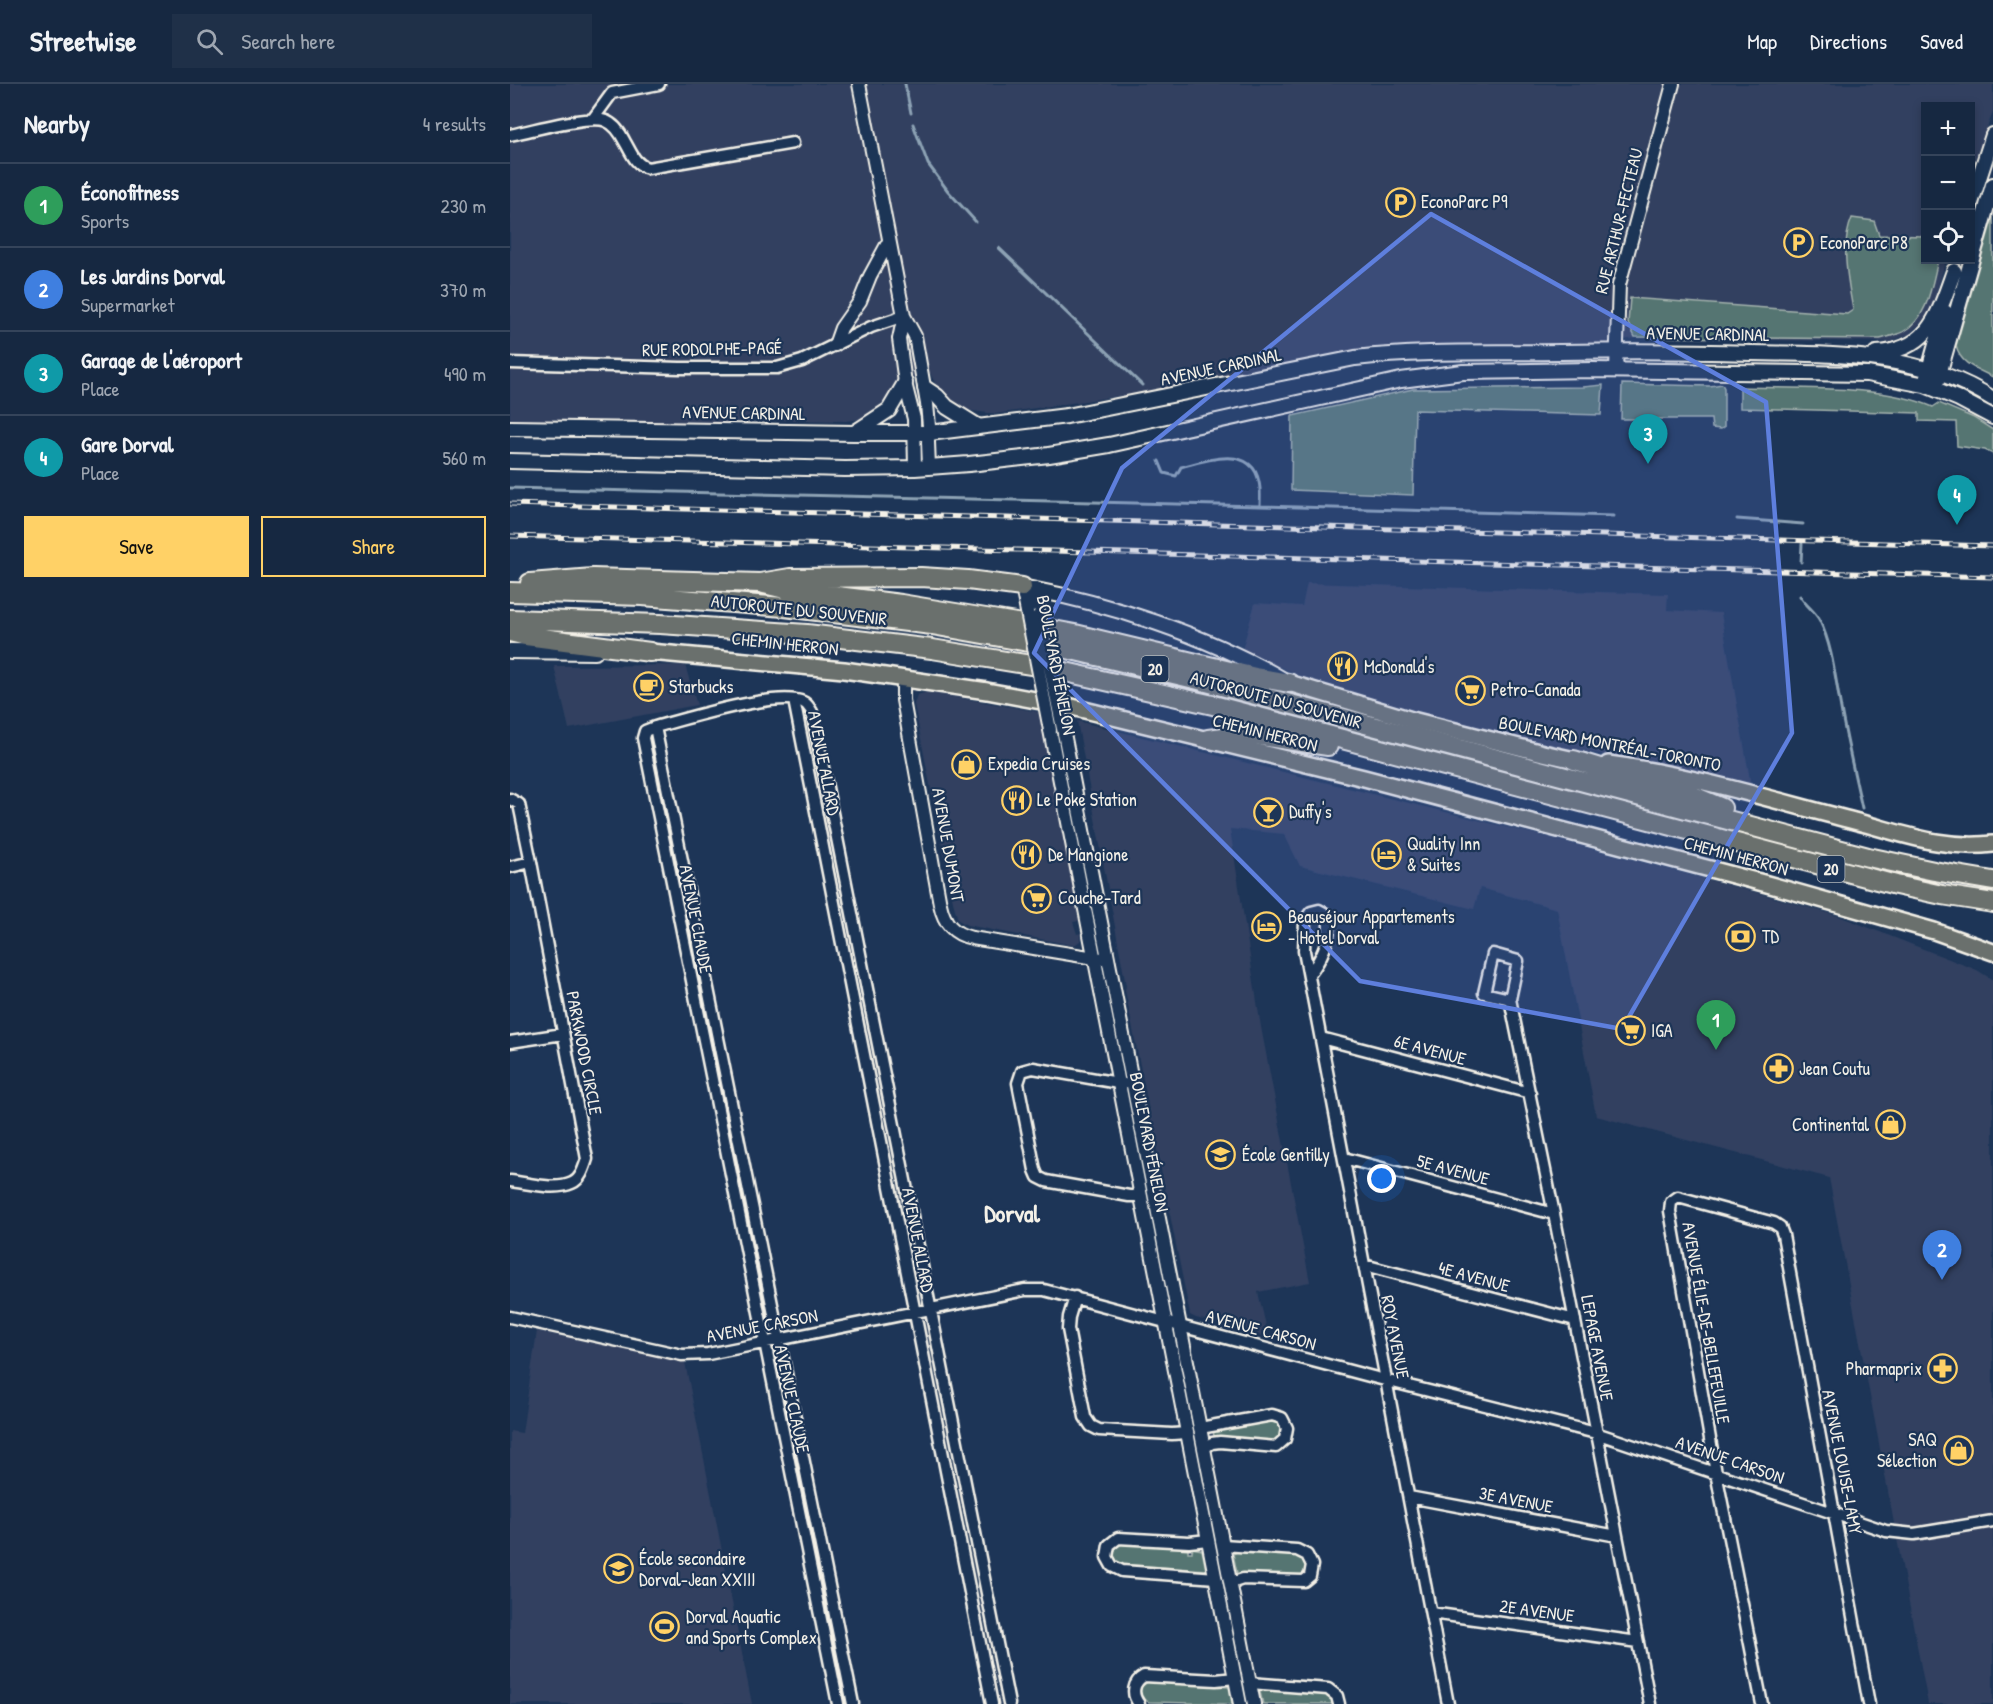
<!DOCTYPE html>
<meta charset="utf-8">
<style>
:root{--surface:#162841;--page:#1f3048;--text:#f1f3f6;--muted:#9ea6b1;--line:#35445a;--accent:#ffd166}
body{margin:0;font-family:"Patrick Hand",sans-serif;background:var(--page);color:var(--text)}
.controls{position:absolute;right:18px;top:18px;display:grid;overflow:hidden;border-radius:0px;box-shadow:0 3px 9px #0003}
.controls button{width:54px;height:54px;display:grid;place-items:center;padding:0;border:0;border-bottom:2px solid var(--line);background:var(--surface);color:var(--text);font:30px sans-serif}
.you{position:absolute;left:872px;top:1095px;width:21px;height:21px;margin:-15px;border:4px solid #fff;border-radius:50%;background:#1a73e8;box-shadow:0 0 0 9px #1a73e833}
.badge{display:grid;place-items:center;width:39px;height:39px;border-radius:50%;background:var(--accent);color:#fff;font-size:20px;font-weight:700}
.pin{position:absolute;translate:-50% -50px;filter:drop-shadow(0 2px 3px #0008)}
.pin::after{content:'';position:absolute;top:32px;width:21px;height:18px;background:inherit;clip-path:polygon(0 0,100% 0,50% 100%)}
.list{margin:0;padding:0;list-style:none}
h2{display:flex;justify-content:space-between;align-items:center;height:78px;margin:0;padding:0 24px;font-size:26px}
h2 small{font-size:20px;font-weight:400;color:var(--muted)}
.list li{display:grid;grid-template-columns:39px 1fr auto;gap:18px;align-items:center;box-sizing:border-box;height:84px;padding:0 24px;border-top:2px solid var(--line)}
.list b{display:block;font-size:22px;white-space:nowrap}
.list p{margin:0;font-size:20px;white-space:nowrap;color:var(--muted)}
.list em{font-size:20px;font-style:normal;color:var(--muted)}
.actions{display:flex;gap:12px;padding:18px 24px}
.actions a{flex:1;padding:14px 0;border:2px solid var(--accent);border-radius:0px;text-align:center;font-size:21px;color:var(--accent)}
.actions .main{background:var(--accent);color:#111}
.icon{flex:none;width:33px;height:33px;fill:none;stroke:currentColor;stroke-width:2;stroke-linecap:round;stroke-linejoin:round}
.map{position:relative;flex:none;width:1483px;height:1620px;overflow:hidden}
header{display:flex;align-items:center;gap:36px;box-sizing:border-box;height:84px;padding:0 30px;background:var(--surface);border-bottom:2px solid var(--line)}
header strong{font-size:28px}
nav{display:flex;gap:33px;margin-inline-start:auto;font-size:21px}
.search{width:420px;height:54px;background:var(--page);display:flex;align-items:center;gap:15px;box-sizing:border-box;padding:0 21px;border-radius:0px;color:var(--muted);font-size:22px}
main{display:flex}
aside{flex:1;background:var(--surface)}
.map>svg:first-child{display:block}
.built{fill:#304061}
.green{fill:#557472;stroke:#a4b2ad;stroke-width:1.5}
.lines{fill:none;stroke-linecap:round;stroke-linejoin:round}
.stream{stroke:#8da2b4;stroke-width:3}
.minor-casing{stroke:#f4f1e8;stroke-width:15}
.tertiary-casing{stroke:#f4f1e8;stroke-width:16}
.secondary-casing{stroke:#f4f1e8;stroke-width:18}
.primary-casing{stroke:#f4f1e8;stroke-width:20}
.motorway-casing{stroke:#f4f1e8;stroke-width:22}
.minor{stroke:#1d3557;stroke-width:10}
.tertiary{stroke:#1d3557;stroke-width:12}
.secondary{stroke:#1d3557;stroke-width:14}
.primary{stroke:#6a706d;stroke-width:15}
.motorway{stroke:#6a706d;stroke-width:18}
.rail-casing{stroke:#f4f1e8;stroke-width:5}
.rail{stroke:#1d3557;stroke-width:3;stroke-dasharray:9;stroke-linecap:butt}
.tertiary-bridge-casing{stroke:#f4f1e8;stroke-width:16;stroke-linecap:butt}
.tertiary-bridge{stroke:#1d3557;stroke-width:12}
.marked{fill:#5e7fdd;fill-opacity:0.2;stroke:#5e7fdd;stroke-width:4.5;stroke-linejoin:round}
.labels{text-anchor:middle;stroke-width:4.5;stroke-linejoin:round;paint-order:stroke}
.shield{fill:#1d3557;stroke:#b4b9bc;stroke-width:1.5}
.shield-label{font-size:16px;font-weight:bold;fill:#f4f1e8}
.poi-label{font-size:18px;fill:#f4f1e8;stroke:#1d3557;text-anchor:start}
.street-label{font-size:18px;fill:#f4f1e8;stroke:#1d3557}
.district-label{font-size:24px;font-weight:bold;fill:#f4f1e8;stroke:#1d3557}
</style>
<header>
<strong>Streetwise</strong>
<div class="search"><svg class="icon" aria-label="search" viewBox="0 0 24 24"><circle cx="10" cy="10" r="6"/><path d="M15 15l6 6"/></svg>Search here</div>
<nav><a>Map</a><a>Directions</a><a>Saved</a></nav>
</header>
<main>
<aside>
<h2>Nearby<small>4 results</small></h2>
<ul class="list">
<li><span class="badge" style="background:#2e9e5b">1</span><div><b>Éconofitness</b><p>Sports</p></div><em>230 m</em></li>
<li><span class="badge" style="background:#3f7fe0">2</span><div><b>Les Jardins Dorval</b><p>Supermarket</p></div><em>370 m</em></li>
<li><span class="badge" style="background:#0f9aa8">3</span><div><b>Garage de l'aéroport</b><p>Place</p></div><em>490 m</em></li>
<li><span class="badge" style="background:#0f9aa8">4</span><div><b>Gare Dorval</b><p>Place</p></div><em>560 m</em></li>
</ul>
<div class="actions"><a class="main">Save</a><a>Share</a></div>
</aside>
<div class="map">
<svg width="1483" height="1620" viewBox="0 0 1483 1620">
<rect width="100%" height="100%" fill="#1d3557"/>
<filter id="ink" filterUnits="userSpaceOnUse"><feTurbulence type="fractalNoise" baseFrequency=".0167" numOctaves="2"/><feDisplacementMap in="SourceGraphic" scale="12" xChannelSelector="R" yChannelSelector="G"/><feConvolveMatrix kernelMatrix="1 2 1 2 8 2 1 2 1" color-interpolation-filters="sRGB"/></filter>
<g filter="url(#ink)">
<path class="built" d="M0,0H1483V28L1461,87L1460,22H1416V176H1436L1423,220L1417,233L1399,250L1380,258L1126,254L1074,262L864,265L651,306L486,330L462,327L442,320L428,305L420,289L387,296L381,316L363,332L351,335L336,337L252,336L180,341L0,337Z
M797,499L1158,510L1157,526L1211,529L1241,701L1190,688L1049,663L987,649L836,608L788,591L732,566L745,519L792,522Z
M175,581L187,621L59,645L44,582Z
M417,608L530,628L569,829H567L569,837L563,838L567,850L571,849L570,857L566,860L561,861L457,841L448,836L444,822L404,620L407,611Z
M567,637L1037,753L1245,808L1329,832L1467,886L1483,896V1620H1418L1319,1094L1086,1032L1047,825L970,804L964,825L790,782L774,750L720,745L751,943L800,1198L748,1208L759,1254L686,1234L680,1231L615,906L616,902Z
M27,1247L175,1278L242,1620H0V1347L12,1349Z"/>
<path class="green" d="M1483,133V293C1467,285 1450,280 1446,262Z
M1342,134L1364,137L1369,151L1415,152L1416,176H1428C1422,200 1418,235 1393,248C1386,251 1377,253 1370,255L1125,253L1118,239L1120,214L1337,230L1343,226C1338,196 1330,162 1342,134Z
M1112,300L1200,302L1212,300L1214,304V343L1211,345L1202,344L1201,335H1111Z
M1093,301L1091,331L905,326L903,411L781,406L782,332L903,305L1073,303Z
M1230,303C1287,305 1372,300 1423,323L1429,319L1464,334L1483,346V370L1475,366L1447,362L1446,338L1409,337V329L1230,324Z
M762,1337C773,1340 774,1352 764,1357L704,1352L703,1347Z
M612,1460L678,1464V1468H682V1464L692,1466L696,1486L608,1480C601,1473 602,1464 612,1460Z
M729,1467L786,1472C796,1475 799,1483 792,1491L785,1493L727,1489L723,1470Z
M638,1598L719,1603L722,1620L639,1618L632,1615L630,1609L631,1603Z
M755,1605L813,1609L820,1613L823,1620H753L750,1608Z"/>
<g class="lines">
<path class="stream" d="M395,0L401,29
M403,40L418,80L438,107L466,138
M489,164L632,301
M649,377L654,389L666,392L671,383C695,376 742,360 749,398C751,406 750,414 750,422L1104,432
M0,404L750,422
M1227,435L1293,440
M1291,478L1292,460
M1290,512C1296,522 1306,528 1310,537C1322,562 1325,592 1330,619C1336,654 1344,689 1352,724"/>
<defs>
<path id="minor" d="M83,35L102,9L149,0
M0,51C20,47 80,30 96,37C104,40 111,50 115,58C121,68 125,81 138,84L283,59
M0,279L170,284H267L292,277L361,243L394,232
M284,616L482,1620
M145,643L343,1620
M0,715L9,720L21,778
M0,783L21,778L77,1075C74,1084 71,1095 62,1099C45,1107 18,1099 0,1097
M799,891C812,874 822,853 818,831L809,826L801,828L795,836L794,867L938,1620
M1000,915L974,909L983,870L1008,877L1000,915L1044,1130L1140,1620
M811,954L1020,1009
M0,958L53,950
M614,1000L523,984L512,987L508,999L525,1086L528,1093L536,1097L619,1112H631
M834,1074L1044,1130
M854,1181L1065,1236
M565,1213L559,1233L558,1245L575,1333L581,1342L589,1346L662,1350L677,1349
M0,1233L172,1271L198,1270L515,1206H534L863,1293L1086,1349L1376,1447L1404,1450L1483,1437
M690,1344L762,1331L772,1334L777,1344L775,1355L766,1363L710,1358L702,1359L694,1364
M899,1413L1107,1452
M698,1456L679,1458L608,1454L599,1461L597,1473L602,1482L612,1487L706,1494
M713,1461L787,1466L797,1471L802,1481L800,1492L794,1497L733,1495L721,1499
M921,1529L1128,1558
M740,1599L818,1605L827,1612L829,1620
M328,1620L133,654L135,647L145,643C174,635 269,606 293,618C298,620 299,624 302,628L499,1620
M629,1620C621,1610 623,1598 634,1592L706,1596L725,1594
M1252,1620L1206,1389L1160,1127L1161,1118L1168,1113L1264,1139L1270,1143L1273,1151L1359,1620"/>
<path id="tertiary" d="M349,0L394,232L405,252L417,320L419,342L418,358L419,383
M394,232L389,255L395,299L404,335L405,384
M325,261L331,244L350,217L360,192L379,157
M1106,286L1109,201L1163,0
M512,503L517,528
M523,505L529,531
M393,594V616L430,820C434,839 443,850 462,854L591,875
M540,646L730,1620
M554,649L744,1620"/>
<path id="secondary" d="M1460,122L1483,51
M1366,269C1420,266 1428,231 1444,187
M1417,293L1435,228
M1427,297L1483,101
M415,304L427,312L437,323L469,343
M0,344L344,349H419L557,332L845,274C913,266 982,269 1050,268C1113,267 1177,267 1241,269C1323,270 1411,268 1483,315
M344,349L379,326L395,299
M0,377L335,385L405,384L459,380L539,371L599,361L891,296L953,288L1082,286L1357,290L1415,301L1449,315L1483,333
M512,503C600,520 694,550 772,595
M0,567L85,568"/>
<path id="primary" d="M140,568L334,586L477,607L558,622L854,694L1257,800L1424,847L1483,868
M779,599L902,636L1033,669L1074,678
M1098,680C1182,691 1263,716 1344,737C1392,749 1432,766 1483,760"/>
<path id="motorway" d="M20,499L83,494L250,499L280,494L411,493L458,496L512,503
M250,499L279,506L391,520L506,539L565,550L745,593L779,599
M0,508L132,512L274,523L422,541L553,564L689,596L1358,773L1424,787L1483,797
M0,535L150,540L297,550L422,565L533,583L703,621L1386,801L1432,811L1483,819
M0,548L16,552L140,568
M698,655L737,650L818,662
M1064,676L1113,691L1160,702L1212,724"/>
</defs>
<use href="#minor" class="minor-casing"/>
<use href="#tertiary" class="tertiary-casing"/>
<use href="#secondary" class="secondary-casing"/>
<use href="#primary" class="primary-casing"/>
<use href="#motorway" class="motorway-casing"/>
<use href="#minor" class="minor"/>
<use href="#tertiary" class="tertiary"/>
<use href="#secondary" class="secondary"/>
<use href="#primary" class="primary"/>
<use href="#motorway" class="motorway"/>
<defs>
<path id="rail" d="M0,420L1483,462
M0,452L1483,493"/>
</defs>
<use href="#rail" class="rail-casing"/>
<use href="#rail" class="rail"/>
<defs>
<path id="tertiary-bridge" d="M517,528L540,646
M529,531L554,649"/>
</defs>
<use href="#tertiary-bridge" class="tertiary-bridge-casing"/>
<use href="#tertiary-bridge" class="tertiary-bridge"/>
</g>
</g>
<path class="marked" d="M921,130L1256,318L1282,649L1112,945L850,897L524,569L612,384Z"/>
<defs>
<symbol id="parking-ring" viewBox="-11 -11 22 22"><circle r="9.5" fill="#1d3557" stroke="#ffd166" stroke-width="1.5"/><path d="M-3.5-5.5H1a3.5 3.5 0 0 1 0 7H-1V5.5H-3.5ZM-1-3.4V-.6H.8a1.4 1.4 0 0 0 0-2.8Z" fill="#ffd166"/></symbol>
<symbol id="restaurant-ring" viewBox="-11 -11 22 22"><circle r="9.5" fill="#1d3557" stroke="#ffd166" stroke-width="1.5"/><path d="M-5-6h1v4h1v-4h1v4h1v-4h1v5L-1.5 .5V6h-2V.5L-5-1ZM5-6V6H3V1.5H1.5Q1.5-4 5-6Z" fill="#ffd166"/></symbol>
<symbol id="cafe-ring" viewBox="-11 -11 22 22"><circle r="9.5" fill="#1d3557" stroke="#ffd166" stroke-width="1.5"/><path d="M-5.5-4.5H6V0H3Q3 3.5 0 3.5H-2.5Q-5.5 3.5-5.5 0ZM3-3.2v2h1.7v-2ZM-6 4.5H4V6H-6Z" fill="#ffd166"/></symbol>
<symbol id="supermarket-ring" viewBox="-11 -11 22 22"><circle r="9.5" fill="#1d3557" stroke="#ffd166" stroke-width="1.5"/><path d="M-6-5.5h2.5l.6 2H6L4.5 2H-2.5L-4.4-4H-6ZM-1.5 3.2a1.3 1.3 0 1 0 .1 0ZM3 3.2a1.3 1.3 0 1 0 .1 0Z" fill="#ffd166"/></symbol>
<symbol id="shop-ring" viewBox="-11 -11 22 22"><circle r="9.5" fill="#1d3557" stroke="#ffd166" stroke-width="1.5"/><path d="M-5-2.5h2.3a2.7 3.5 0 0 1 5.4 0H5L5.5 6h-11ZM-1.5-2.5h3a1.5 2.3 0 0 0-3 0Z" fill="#ffd166"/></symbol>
<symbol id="bar-ring" viewBox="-11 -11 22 22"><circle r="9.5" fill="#1d3557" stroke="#ffd166" stroke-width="1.5"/><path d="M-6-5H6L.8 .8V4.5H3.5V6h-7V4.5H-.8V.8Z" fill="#ffd166"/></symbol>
<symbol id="hotel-ring" viewBox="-11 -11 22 22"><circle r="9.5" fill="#1d3557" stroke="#ffd166" stroke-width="1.5"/><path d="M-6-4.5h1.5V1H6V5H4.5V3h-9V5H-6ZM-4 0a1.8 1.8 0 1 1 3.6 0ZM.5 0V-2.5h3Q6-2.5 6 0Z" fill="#ffd166"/></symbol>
<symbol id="bank-ring" viewBox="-11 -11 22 22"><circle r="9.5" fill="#1d3557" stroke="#ffd166" stroke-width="1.5"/><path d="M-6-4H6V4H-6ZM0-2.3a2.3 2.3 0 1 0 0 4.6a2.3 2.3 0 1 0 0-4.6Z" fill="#ffd166"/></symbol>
<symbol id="pharmacy-ring" viewBox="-11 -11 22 22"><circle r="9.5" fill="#1d3557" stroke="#ffd166" stroke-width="1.5"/><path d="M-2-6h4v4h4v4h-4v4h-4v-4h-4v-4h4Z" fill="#ffd166"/></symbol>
<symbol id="school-ring" viewBox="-11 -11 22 22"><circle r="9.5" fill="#1d3557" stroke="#ffd166" stroke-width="1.5"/><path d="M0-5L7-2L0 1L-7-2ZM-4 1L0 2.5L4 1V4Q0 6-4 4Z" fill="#ffd166"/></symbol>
<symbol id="stadium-ring" viewBox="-11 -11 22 22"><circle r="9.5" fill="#1d3557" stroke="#ffd166" stroke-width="1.5"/><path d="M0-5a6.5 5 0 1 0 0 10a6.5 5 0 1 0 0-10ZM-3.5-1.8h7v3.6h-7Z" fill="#ffd166"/></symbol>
</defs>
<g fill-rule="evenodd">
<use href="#parking-ring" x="874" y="102" width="33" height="33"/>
<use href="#parking-ring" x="1272" y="142" width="33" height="33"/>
<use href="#restaurant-ring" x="816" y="566" width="33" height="33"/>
<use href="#cafe-ring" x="122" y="586" width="33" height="33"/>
<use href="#supermarket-ring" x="944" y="590" width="33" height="33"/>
<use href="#shop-ring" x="440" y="664" width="33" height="33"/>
<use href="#restaurant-ring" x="490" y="700" width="33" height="33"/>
<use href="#bar-ring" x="742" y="712" width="33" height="33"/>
<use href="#hotel-ring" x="860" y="754" width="33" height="33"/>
<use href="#restaurant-ring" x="500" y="754" width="33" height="33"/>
<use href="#supermarket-ring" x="510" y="798" width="33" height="33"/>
<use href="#hotel-ring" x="740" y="826" width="33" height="33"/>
<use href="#bank-ring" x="1214" y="836" width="33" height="33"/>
<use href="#supermarket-ring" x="1104" y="930" width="33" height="33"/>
<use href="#pharmacy-ring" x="1252" y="968" width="33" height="33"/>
<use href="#shop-ring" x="1364" y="1024" width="33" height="33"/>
<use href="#school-ring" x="694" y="1054" width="33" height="33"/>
<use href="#pharmacy-ring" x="1416" y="1268" width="33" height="33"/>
<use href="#shop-ring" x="1432" y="1350" width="33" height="33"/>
<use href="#school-ring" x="92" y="1468" width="33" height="33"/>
<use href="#stadium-ring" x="138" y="1526" width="33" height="33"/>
</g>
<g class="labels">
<g class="shield">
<rect x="631.5" y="572" width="27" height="26" rx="4.5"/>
<rect x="1307.5" y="772" width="27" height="26" rx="4.5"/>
</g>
<g class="shield-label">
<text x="645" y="591">20</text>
<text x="1321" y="791">20</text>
</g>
<g class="poi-label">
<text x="911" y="124">EconoParc P9</text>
<text x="1310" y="165">EconoParc P8</text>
<text x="854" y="589">McDonald's</text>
<text x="159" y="609">Starbucks</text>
<text x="981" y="612">Petro-Canada</text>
<text x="478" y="686">Expedia Cruises</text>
<text x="527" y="722">Le Poke Station</text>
<text x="779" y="734">Duffy's</text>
<text x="897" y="766">Quality Inn<tspan x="897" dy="21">&amp; Suites</tspan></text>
<text x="538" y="777">De Mangione</text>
<text x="548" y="820">Couche-Tard</text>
<text x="778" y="839">Beauséjour Appartements<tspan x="778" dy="21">- Hotel Dorval</tspan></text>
<text x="1252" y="859">TD</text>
<text x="1141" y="953">IGA</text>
<text x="1289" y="991">Jean Coutu</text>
<text x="1359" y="1047" text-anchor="end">Continental</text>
<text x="732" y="1077">École Gentilly</text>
<text x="1412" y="1291" text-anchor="end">Pharmaprix</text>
<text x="1427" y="1362" text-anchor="end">SAQ<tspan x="1427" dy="21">Sélection</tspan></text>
<text x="129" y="1481">École secondaire<tspan x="129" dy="21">Dorval-Jean XXIII</tspan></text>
<text x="176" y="1539">Dorval Aquatic<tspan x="176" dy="21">and Sports Complex</tspan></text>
</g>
<g class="street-label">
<text transform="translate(1109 137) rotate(-76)" y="6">RUE ARTHUR-FECTEAU</text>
<text transform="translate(1198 250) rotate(1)" y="6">AVENUE CARDINAL</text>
<text transform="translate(202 265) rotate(-1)" y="6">RUE RODOLPHE-PAGÉ</text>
<text transform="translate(711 283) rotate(-12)" y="6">AVENUE CARDINAL</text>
<text transform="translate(234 329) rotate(1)" y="6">AVENUE CARDINAL</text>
<text transform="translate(289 526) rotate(6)" y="6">AUTOROUTE DU SOUVENIR</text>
<text transform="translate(275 560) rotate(6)" y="6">CHEMIN HERRON</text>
<text transform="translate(546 581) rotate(79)" y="6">BOULEVARD FÉNELON</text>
<text transform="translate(766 616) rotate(15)" y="6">AUTOROUTE DU SOUVENIR</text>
<text transform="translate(755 649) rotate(14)" y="6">CHEMIN HERRON</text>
<text transform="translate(1100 660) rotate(11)" y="6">BOULEVARD MONTRÉAL-TORONTO</text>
<text transform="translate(314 679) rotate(79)" y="6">AVENUE ALLARD</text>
<text transform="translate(438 761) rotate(80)" y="6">AVENUE DUMONT</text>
<text transform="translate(1226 772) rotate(15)" y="6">CHEMIN HERRON</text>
<text transform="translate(186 835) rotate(79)" y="6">AVENUE CLAUDE</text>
<text transform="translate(920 966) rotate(15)" y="6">6E AVENUE</text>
<text transform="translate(74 969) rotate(79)" y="6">PARKWOOD CIRCLE</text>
<text transform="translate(639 1058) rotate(79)" y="6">BOULEVARD FÉNELON</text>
<text transform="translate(943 1086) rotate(15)" y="6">5E AVENUE</text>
<text transform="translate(408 1156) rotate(79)" y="6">AVENUE ALLARD</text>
<text transform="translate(964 1193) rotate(15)" y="6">4E AVENUE</text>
<text transform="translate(1196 1239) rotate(80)" y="6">AVENUE ÉLIE-DE-BELLEFEUILLE</text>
<text transform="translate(252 1242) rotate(-11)" y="6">AVENUE CARSON</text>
<text transform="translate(751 1246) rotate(15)" y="6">AVENUE CARSON</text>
<text transform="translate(885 1253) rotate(79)" y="6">ROY AVENUE</text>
<text transform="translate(1087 1264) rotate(79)" y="6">LEPAGE AVENUE</text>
<text transform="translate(282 1315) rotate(78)" y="6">AVENUE CLAUDE</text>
<text transform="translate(1220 1376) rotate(19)" y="6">AVENUE CARSON</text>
<text transform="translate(1332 1378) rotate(79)" y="6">AVENUE LOUISE-LAMY</text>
<text transform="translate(1006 1416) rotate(11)" y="6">3E AVENUE</text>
<text transform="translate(1027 1527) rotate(8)" y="6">2E AVENUE</text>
</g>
<g class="district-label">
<text x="502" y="1138">Dorval</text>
</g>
</g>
</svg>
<div class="controls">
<button>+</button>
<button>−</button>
<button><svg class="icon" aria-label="locate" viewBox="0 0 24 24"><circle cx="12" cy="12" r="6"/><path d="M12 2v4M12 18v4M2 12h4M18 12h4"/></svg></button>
</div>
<div class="you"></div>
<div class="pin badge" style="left:1206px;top:966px;background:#2e9e5b">1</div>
<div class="pin badge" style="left:1432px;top:1196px;background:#3f7fe0">2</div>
<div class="pin badge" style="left:1138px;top:380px;background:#0f9aa8">3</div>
<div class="pin badge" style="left:1447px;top:441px;background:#0f9aa8">4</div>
</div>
</main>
